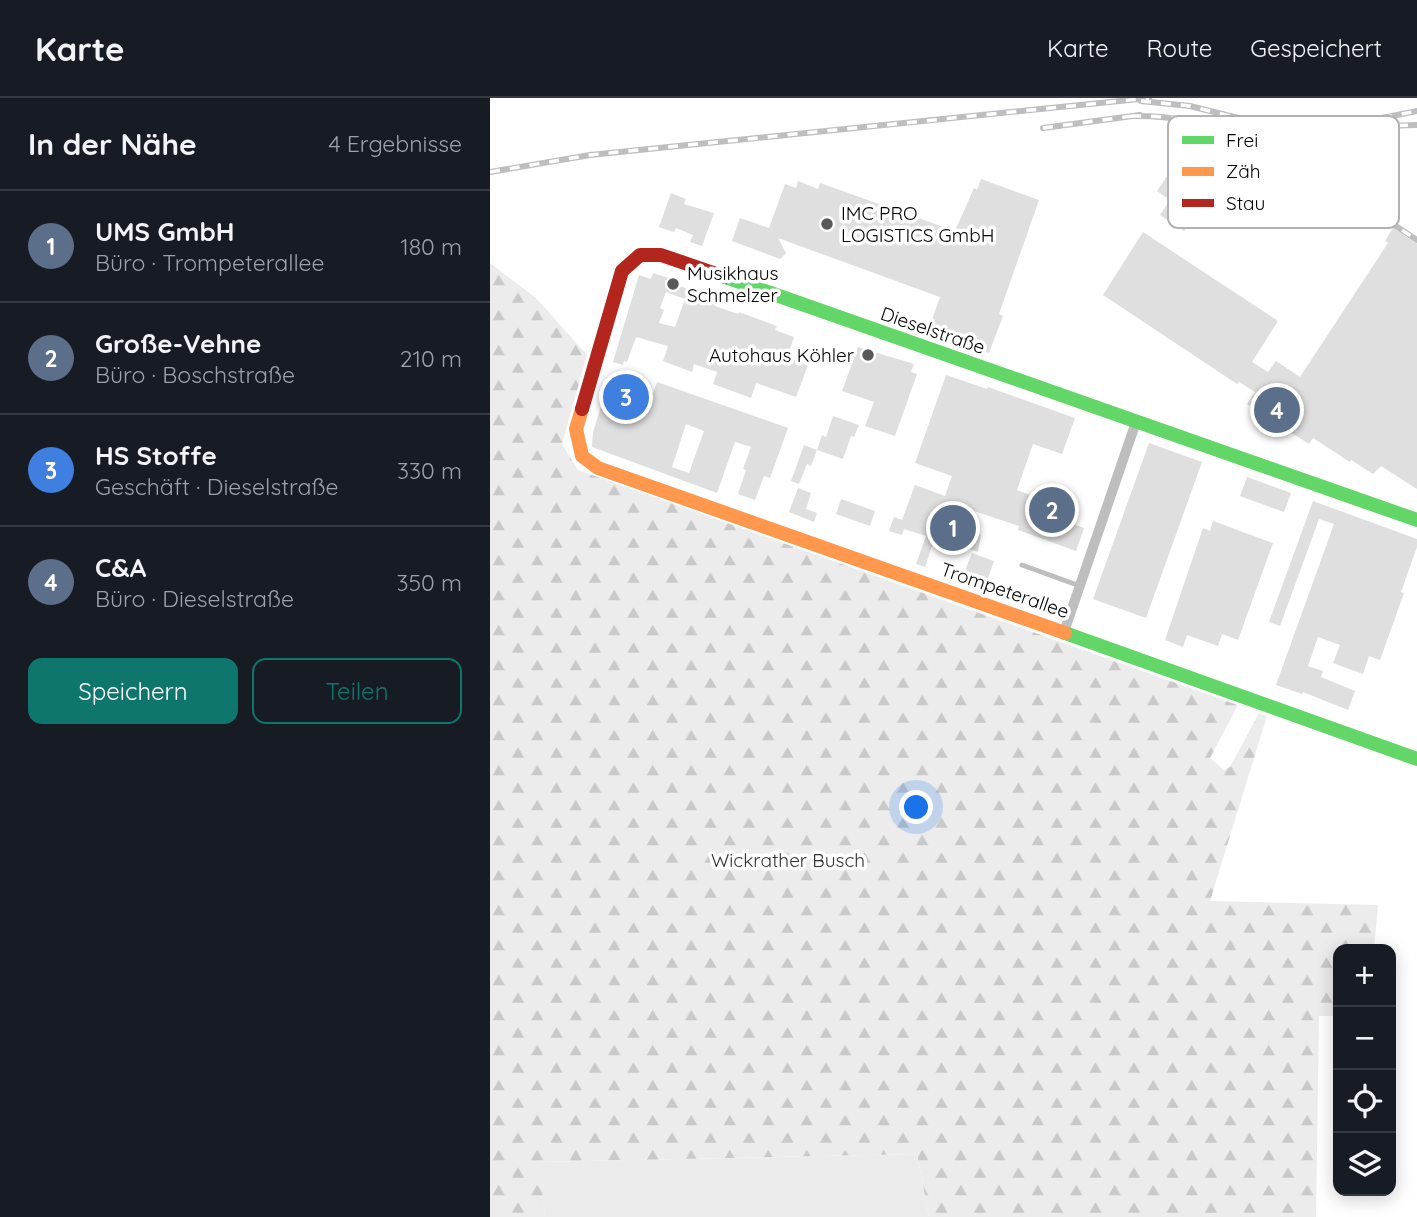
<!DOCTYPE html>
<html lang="de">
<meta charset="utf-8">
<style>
:root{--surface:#171b24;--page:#242831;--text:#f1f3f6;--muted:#9ea1a6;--line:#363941;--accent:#0f766e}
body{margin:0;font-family:Quicksand,sans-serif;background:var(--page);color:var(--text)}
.controls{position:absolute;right:21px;bottom:21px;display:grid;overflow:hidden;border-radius:14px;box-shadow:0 4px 18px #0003}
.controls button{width:63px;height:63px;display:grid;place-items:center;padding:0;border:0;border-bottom:2px solid var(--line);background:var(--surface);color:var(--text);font:35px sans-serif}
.you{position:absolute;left:427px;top:710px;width:24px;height:24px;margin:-18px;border:5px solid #fff;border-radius:50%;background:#1a73e8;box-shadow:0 0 0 10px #1a73e833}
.badge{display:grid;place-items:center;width:46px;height:46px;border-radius:50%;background:var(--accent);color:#fff;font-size:23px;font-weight:700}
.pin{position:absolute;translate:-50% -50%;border:4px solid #fff;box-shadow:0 2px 7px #0006}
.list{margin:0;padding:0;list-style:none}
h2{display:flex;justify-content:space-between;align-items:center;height:91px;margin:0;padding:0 28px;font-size:30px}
h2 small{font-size:23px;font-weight:400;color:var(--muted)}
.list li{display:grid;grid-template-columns:46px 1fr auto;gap:21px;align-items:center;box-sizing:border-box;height:112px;padding:0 28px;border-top:2px solid var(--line)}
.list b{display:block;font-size:26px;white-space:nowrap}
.list p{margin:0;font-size:23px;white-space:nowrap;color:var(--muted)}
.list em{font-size:23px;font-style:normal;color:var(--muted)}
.actions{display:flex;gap:14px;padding:21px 28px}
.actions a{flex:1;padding:16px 0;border:2px solid var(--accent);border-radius:14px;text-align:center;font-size:24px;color:var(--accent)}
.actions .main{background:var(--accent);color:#fff}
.icon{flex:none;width:38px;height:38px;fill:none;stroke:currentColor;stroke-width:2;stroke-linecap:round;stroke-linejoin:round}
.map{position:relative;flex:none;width:927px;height:1119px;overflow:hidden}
header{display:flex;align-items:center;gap:42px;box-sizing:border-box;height:98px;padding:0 35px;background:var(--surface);border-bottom:2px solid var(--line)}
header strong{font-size:33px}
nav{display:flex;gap:38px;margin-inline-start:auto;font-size:24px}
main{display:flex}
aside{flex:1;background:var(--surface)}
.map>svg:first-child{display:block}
.green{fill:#ececec}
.forest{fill:url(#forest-firs)}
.building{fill:#dfdfdf;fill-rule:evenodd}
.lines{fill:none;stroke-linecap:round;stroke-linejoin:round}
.lane{stroke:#bebebe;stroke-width:5}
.street{stroke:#bebebe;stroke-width:10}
.fast{stroke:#63d668;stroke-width:14}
.slow{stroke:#ff974d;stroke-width:14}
.jam{stroke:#b3261e;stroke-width:14}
.rail-casing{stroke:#bebebe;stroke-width:6}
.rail{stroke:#fff;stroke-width:3.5;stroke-dasharray:10;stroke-linecap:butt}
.poi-dot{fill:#595959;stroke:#fff;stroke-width:2.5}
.labels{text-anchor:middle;stroke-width:7;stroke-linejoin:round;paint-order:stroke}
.poi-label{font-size:19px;fill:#000;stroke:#fff;text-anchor:start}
.street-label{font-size:19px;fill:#000;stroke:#fff}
.park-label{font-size:19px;fill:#333;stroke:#fff}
.key{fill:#fff;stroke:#b2b2b2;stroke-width:2}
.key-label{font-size:19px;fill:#000}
</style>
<header>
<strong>Karte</strong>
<nav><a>Karte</a><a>Route</a><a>Gespeichert</a></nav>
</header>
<main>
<aside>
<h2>In der Nähe<small>4 Ergebnisse</small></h2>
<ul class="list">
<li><span class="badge" style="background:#5c6f8a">1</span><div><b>UMS GmbH</b><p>Büro · Trompeterallee</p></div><em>180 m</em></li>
<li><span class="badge" style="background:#5c6f8a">2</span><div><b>Große-Vehne</b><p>Büro · Boschstraße</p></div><em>210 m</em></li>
<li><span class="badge" style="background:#3f7fe0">3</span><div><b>HS Stoffe</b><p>Geschäft · Dieselstraße</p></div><em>330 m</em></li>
<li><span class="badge" style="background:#5c6f8a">4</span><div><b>C&amp;A</b><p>Büro · Dieselstraße</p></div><em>350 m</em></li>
</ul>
<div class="actions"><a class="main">Speichern</a><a>Teilen</a></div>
</aside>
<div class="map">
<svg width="927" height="1119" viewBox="0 0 927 1119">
<defs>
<pattern id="forest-firs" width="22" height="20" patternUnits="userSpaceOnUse" patternTransform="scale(1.75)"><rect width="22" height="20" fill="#ececec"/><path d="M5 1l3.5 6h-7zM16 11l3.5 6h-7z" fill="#c9c9c9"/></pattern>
</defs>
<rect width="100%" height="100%" fill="#fff"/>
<path class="green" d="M427,1056L439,1119H55L48,1064Z"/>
<path class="forest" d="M0,165L46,200L97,257L72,346L88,372L748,607L720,660L734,672L740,669L769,615L777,618L720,803L888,807L884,851H848V918H829L826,1119H439L427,1056L49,1064L55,1119H0Z"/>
<path class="building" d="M683,69L733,102L732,104L747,114L737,130L722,119L717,126L704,117L694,133L670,117L680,102L667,93Z
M491,81L549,102L509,216L513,218L499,255L438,233L450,199L288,140L296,155L290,161L242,143L250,120L279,130L295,86L306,90L308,83L328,91L330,85L465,133L484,90L487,92Z
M181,95L196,101L194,106L224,115L212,148L200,144L203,137L186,130L184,134L169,129Z
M903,130L927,146V391L891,368L883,376L861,362L860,364L823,340L819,346L757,306L765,294L749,284L747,286L613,197L653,134L788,223L762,264L778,274L786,263L810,279L898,145L895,143Z
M163,175L188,183L187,187L227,201L225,208L248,216L249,214L287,228L285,232L304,239L297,260L318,267L306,299L266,285L261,300L223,286L227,274L204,266L202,274L173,263L178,248L146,239L137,264L134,263L133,267L123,264L149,177L161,181ZM176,194L195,201L185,229L169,225L174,212L170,210Z
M368,249L424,266L421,274L427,276L405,338L375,328L384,304L352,293Z
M456,277L497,291L498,289L585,320L572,356L543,346L527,392L584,413L580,425L594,430L586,453L528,432L529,428L484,413L478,432L491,437L488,454L445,439L435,469L426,466L436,438L414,431L412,437L399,433L404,419L412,422L425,387L455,398L462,378L425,365Z
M120,280L163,295L167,284L298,330L280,380L274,378L265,402L248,396L256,372L253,371L261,349L245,344L227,395L102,349L103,334ZM196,326L214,333L199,375L182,369Z
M343,318L369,327L364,339L361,338L353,361L327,352L332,337L336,339Z
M659,345L712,364L656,520L603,501Z
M314,347L327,352L321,368L317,366L309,386L301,383Z
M757,379L801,395L794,414L750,398Z
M308,390L321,395L316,411L327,415L324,424L299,414Z
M351,401L385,413L380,428L346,416Z
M823,403L927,441V449L911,494L914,495L890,562L879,558L873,576L843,565L850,547L828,539L818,568L833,573L831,579L865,593L858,612L813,594L812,596L786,587L844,426L829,421L790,528L779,524Z
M723,423L783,445L748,542L732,536L728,548L697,537L693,549L675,542L713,430L720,433Z
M482,455L504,463L497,483L474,475Z"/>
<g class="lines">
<path class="lane" d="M532,467L590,488"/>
<path class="street" d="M574,534L646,324"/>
<path class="fast" d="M235,179L927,422
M575,535L927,661"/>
<path class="slow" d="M92,311L86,331L92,358L108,370L575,535"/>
<path class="jam" d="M92,311L132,173L150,157H171L235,179"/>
<defs>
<path id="rail" d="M651,3L700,8L793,31L927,27
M641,18C738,16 790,60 867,110
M892,20L927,13
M553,30L650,17
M0,74L100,57L659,0
M862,99L927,142"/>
</defs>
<use href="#rail" class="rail-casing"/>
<use href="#rail" class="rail"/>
</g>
<g class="poi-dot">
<circle cx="337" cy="126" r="7"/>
<circle cx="183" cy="186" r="7"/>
<circle cx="378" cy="257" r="7"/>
</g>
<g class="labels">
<g class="poi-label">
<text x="351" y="122">IMC PRO<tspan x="351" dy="22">LOGISTICS GmbH</tspan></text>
<text x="197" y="182">Musikhaus<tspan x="197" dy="22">Schmelzer</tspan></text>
<text x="364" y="264" text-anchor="end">Autohaus Köhler</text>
</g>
<g class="street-label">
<text transform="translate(443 232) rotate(19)" y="7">Dieselstraße</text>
<text transform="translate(515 492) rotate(19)" y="7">Trompeterallee</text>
</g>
<g class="park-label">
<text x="298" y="769">Wickrather Busch</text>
</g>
</g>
<rect x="678" y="18" width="231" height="112" rx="10" class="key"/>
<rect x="692" y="38" width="32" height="8" fill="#63d668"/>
<rect x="692" y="69" width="32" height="9" fill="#ff974d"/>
<rect x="692" y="101" width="32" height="8" fill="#b3261e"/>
<g class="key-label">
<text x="736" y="49">Frei</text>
<text x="736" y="80">Zäh</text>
<text x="736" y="112">Stau</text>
</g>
</svg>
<div class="controls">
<button>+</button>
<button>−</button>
<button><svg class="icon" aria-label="locate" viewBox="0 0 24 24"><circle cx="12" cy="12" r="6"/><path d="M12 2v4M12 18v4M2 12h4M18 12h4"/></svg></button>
<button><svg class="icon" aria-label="layers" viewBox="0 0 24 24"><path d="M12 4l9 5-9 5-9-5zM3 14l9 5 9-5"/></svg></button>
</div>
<div class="you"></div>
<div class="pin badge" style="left:463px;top:430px;background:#5c6f8a">1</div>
<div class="pin badge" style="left:562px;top:412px;background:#5c6f8a">2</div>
<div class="pin badge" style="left:136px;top:299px;background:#3f7fe0">3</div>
<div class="pin badge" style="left:787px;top:312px;background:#5c6f8a">4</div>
</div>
</main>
